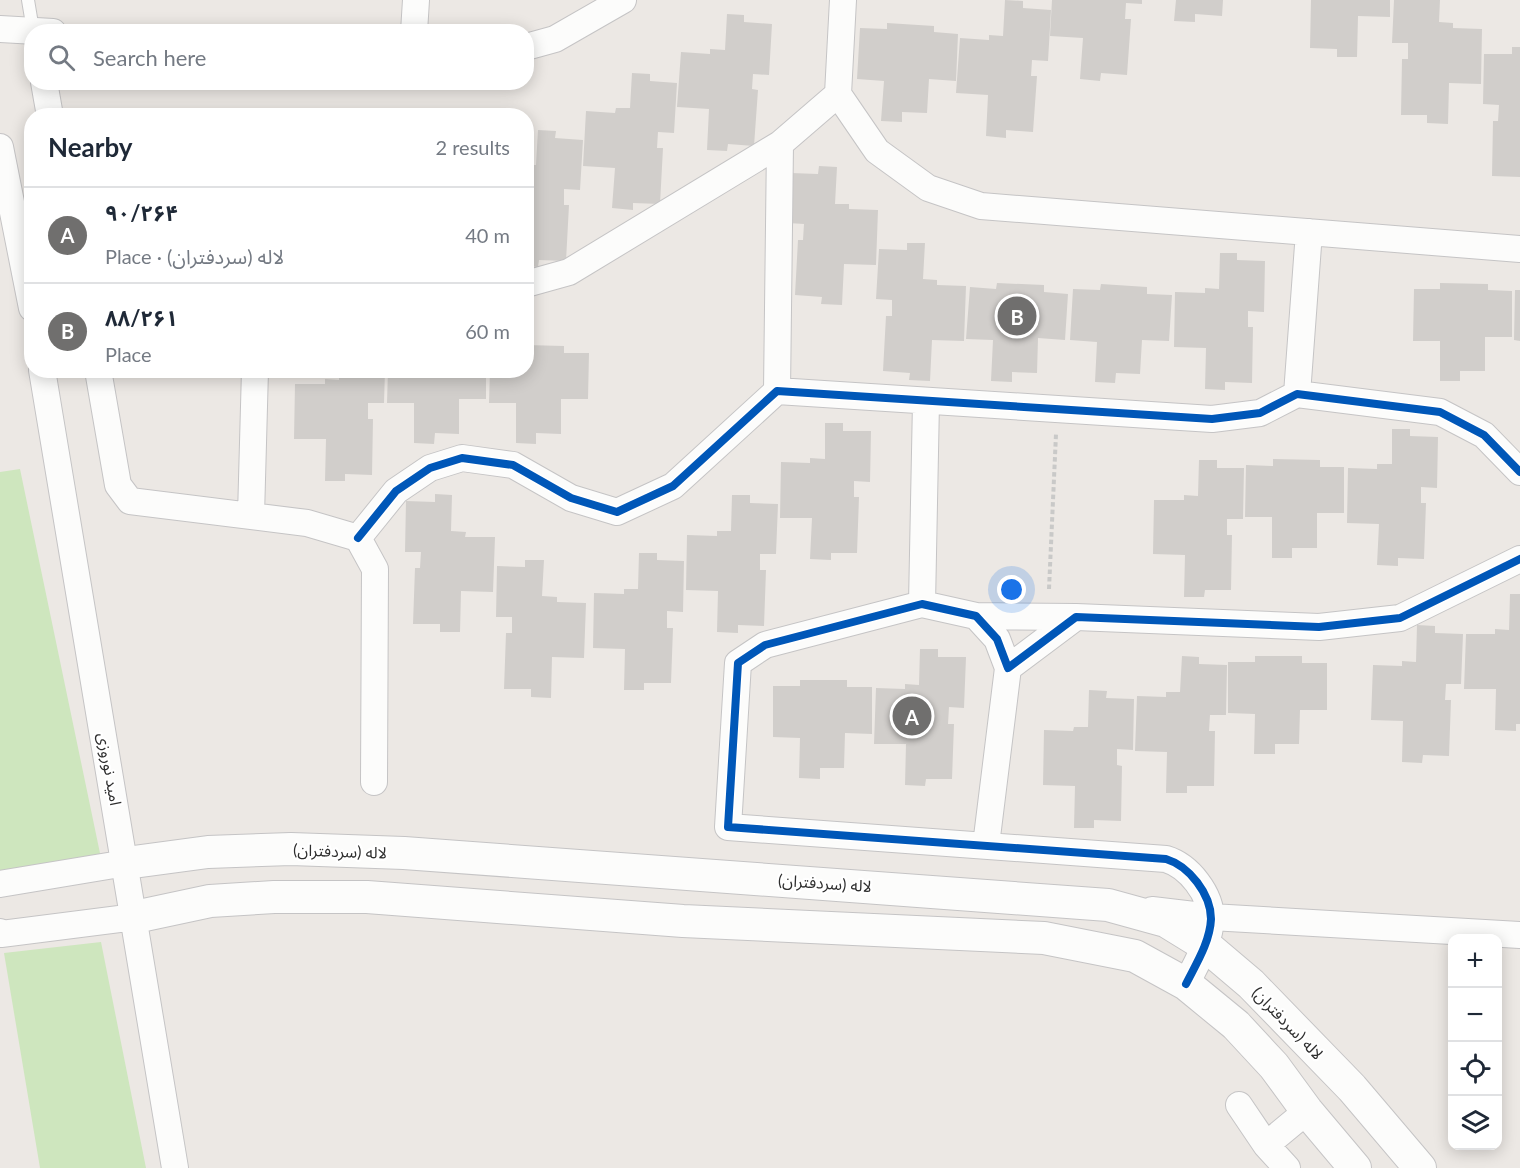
<!DOCTYPE html>
<meta charset="utf-8">
<style>
:root{--surface:#fff;--page:#f6f6f7;--text:#1f2937;--muted:#747a83;--line:#e0e1e3;--accent:#706f6e}
body{margin:0;font-family:Lato,"Noto Sans Arabic",sans-serif;background:var(--page);color:var(--text)}
.controls{position:absolute;right:18px;bottom:18px;display:grid;overflow:hidden;border-radius:12px;box-shadow:0 3px 15px #0003}
.controls button{width:54px;height:54px;display:grid;place-items:center;padding:0;border:0;border-bottom:2px solid var(--line);background:var(--surface);color:var(--text);font:30px sans-serif}
.you{position:absolute;left:1012px;top:590px;width:21px;height:21px;margin:-15px;border:4px solid #fff;border-radius:50%;background:#1a73e8;box-shadow:0 0 0 9px #1a73e833}
.badge{display:grid;place-items:center;width:39px;height:39px;border-radius:50%;background:var(--accent);color:#fff;font-size:20px;font-weight:700}
.pin{position:absolute;translate:-50% -50%;border:3px solid #fff;box-shadow:0 2px 6px #0006}
.list{margin:0;padding:0;list-style:none}
h2{display:flex;justify-content:space-between;align-items:center;height:78px;margin:0;padding:0 24px;font-size:26px}
h2 small{font-size:20px;font-weight:400;color:var(--muted)}
.list li{display:grid;grid-template-columns:39px 1fr auto;gap:18px;align-items:center;box-sizing:border-box;height:96px;padding:0 24px;border-top:2px solid var(--line)}
.list b{display:block;font-size:22px;white-space:nowrap}
.list p{margin:0;font-size:20px;white-space:nowrap;color:var(--muted)}
.list em{font-size:20px;font-style:normal;color:var(--muted)}
.icon{flex:none;width:33px;height:33px;fill:none;stroke:currentColor;stroke-width:2;stroke-linecap:round;stroke-linejoin:round}
.map{position:relative;flex:none;width:1520px;height:1168px;overflow:hidden}
.search{position:absolute;background:var(--surface);box-shadow:0 3px 15px #0003;left:24px;top:24px;width:510px;height:66px;display:flex;align-items:center;gap:15px;box-sizing:border-box;padding:0 21px;border-radius:24px;color:var(--muted);font-size:22px}
.panel{position:absolute;background:var(--surface);box-shadow:0 3px 15px #0003;left:24px;top:108px;width:510px;height:270px;border-radius:24px}
.map>svg:first-child{display:block}
.green{fill:#cee6be}
.building{fill:#d1cecb}
.lines{fill:none;stroke-linecap:round;stroke-linejoin:round}
.service-casing{stroke:#c5c4c5;stroke-width:14}
.minor-casing{stroke:#c5c4c5;stroke-width:28}
.tertiary-casing{stroke:#c5c4c5;stroke-width:34}
.path{stroke:#c9c9c8;stroke-width:4;stroke-dasharray:4.5 3;stroke-linecap:butt}
.service{stroke:#fcfcfb;stroke-width:12}
.minor{stroke:#fcfcfb;stroke-width:26}
.tertiary{stroke:#fcfcfb;stroke-width:32}
.cycleway-casing{stroke:#fff;stroke-width:11}
.cycleway{stroke:#0057b8;stroke-width:8}
.labels{text-anchor:middle;stroke-width:4.5;stroke-linejoin:round;paint-order:stroke}
.street-label{font-size:16px;fill:#2e2e2e;stroke:#fff}
</style>
<div class="map">
<svg width="1520" height="1168" viewBox="0 0 1520 1168">
<rect width="100%" height="100%" fill="#ece8e4"/>
<path class="green" d="M20,469L101,858L0,872V472Z
M101,942L146,1168H40L4,953Z"/>
<path class="building" d="M1005,0L1023,1V8L1051,10L1048,61L1032,60L1031,76H1037L1033,132L1006,130V138L986,136L988,95L956,93L960,38L989,40V35L1003,36Z
M1052,0H1142V4L1126,3L1125,19H1131L1127,75L1101,73L1100,81L1080,79L1083,38L1050,36Z
M1176,0H1223L1222,16L1195,14V22L1174,21Z
M1311,0H1390V17L1358,16L1357,57H1337V49L1310,48Z
M1394,0H1440L1439,22L1453,23V28L1482,29L1481,84L1449,83L1448,124L1427,123V115H1401L1402,59H1408V43H1392Z
M727,14L744,15V22L772,24L769,75L753,74L752,89L758,90L754,146L728,144L727,151L707,150L709,109L677,107L681,52L710,54V49L725,50Z
M887,23L934,26V32L958,34L956,81L929,79L927,113L902,112V122L881,121L884,81L857,79L860,28L887,29Z
M1512,47H1520V177L1492,176L1493,121H1498L1499,105L1483,104L1484,54H1512Z
M632,73L650,74V81L677,83L674,133L658,132L657,148H663L660,204L633,203V210L612,208L615,168L583,166L586,111L615,113L616,108H630Z
M538,130L556,131L555,138L583,140L580,190L564,189V205H569L566,261L539,260L538,267L526,266V165H536Z
M819,166L837,167L835,204H849V209L878,210L876,265L844,264L842,305L821,304L822,297L795,295L798,240H803L804,224L788,223L791,173L818,174Z
M907,243H925L923,279L937,280V285L966,286L964,341L932,340L930,381L909,380L910,373L883,371L886,316H892V300L876,299L879,249L907,250Z
M1220,253H1237V260L1265,261L1264,312L1248,311V327H1253L1252,383L1225,382V390L1205,389L1206,348L1174,347L1175,292L1205,293V288L1219,289Z
M997,283L1044,285V292L1068,294L1065,340L1038,338L1037,373L1012,372V382L991,381L993,340L966,339L970,287L996,289Z
M1440,283L1488,284V290L1512,291V337H1485V371H1460V381H1440V341H1413L1414,289H1440Z
M1101,284L1147,287V294L1172,295L1169,341L1142,340L1140,374L1116,373L1115,383L1095,382L1097,342L1070,340L1073,289L1100,290Z
M1515,290H1520V341L1514,340Z
M526,345L564,346V353H589L588,399H561V434L536,433V444L516,443V403H489L490,370H526Z
M339,370H385L384,403H368V419H373L372,475L345,474V481H325L326,439H294L295,384H325V379L339,380Z
M388,370H486V399H459V434L435,433L434,444L414,443V403H387Z
M825,423H843V431H871L870,482L854,481V497H859L857,553H831V560L810,559L812,518H780L781,462L810,463V458L825,459Z
M1392,429H1410V436L1438,437L1437,488L1421,487V503H1426L1424,559L1398,558V566L1377,565L1379,524L1347,523L1348,468L1377,469V464H1392Z
M1273,459L1320,460V467H1344V513H1317V548H1292V558H1272V517H1245L1246,465L1273,466Z
M1199,460H1217V468H1244L1243,519H1227V535H1232L1231,590H1205L1204,597H1184L1185,555L1153,554L1154,500H1184V495L1198,496Z
M435,494L452,495L451,531L466,532L465,537H495L493,592L461,591L460,632H440V624H413L415,568H420L421,552H405L406,501L435,502Z
M732,495H750V503L778,504L776,554H760V570H766L764,626L738,625V633L717,632L718,591L686,590L687,535L717,536V531H731Z
M639,553H657V560L684,561L683,612L667,611V628H673L671,683H644V690H624L625,649L593,648L594,593L624,594V589H638Z
M525,560H544L542,596L557,597V602L586,603L584,658L552,657L551,698L531,697V689H504L506,633H512V617H496L497,566L525,567Z
M1510,594H1520V724H1516V731L1495,730L1496,689H1464L1466,634H1495V629L1509,630Z
M1417,625L1435,626V633L1463,634L1461,684H1446L1445,700H1451L1449,756L1423,755L1422,763L1402,762L1403,721L1371,720L1373,665L1402,666V661L1416,662Z
M920,649H938V657H966L964,708L949,707L948,724H954L952,779H926L925,786L905,785L906,744H874L876,688L905,689V684L919,685Z
M1182,656L1199,657V664L1227,665L1226,715H1210L1209,731H1215L1214,786H1187V793H1166L1167,752L1135,751L1137,696L1166,697V692H1180Z
M1255,656H1302V663H1327V710H1300L1299,744H1275V754H1254L1255,714L1228,713V662H1255Z
M800,680H847V687H872V734L845,733L844,768H820V779L799,778L800,738L773,737V686H800Z
M1089,690L1107,691L1106,698L1134,699L1133,750L1117,749V765L1122,766L1121,821L1094,820V828H1074L1075,786L1043,785L1044,730L1073,731L1074,727H1088Z"/>
<g class="lines">
<defs>
<path id="service" d="M28,0L33,30"/>
<path id="minor" d="M843,0L838,94L877,151L928,188L981,206L1520,249
M0,29L53,32
M414,32L416,0
M526,47L555,39L623,0
M44,82L50,116
M0,147L32,308
M526,284L569,272L780,144L838,94
M42,370L175,1168
M98,370L118,485L130,501L307,523L358,538L375,569L374,782
M777,391L780,144
M1297,394L1309,232
M251,516L255,370
M358,538L396,491L430,468L462,458L513,465L571,498L617,512L673,486L777,391L1212,419L1260,413L1297,394L1440,412L1484,435L1520,472
M922,604L926,402
M976,616L1076,617
M986,845L1008,668
M0,884L126,863
M1152,910L1211,917L1520,935
M0,932L1,934L135,917
M1186,984C1196,964 1210,942 1211,919C1211,894 1189,866 1166,859L728,827L738,663L765,645L922,604L976,616L997,639L1008,668L1076,617L1319,627L1400,618L1520,559
M1239,1105L1266,1145L1287,1168
M1266,1145L1307,1111"/>
<path id="tertiary" d="M126,863L208,852L291,849L404,853L1108,905L1166,921L1205,945L1251,984L1352,1088L1420,1168
M135,917L210,901L274,897H367L683,921L1044,938L1135,956L1186,984L1236,1025L1274,1066L1307,1111L1355,1168"/>
</defs>
<use href="#service" class="service-casing"/>
<use href="#minor" class="minor-casing"/>
<use href="#tertiary" class="tertiary-casing"/>
<path class="path" d="M1049,589L1056,434"/>
<use href="#service" class="service"/>
<use href="#minor" class="minor"/>
<use href="#tertiary" class="tertiary"/>
<defs>
<path id="cycleway" d="M358,538L396,491L430,468L462,458L513,465L571,498L617,512L673,486L777,391L1212,419L1260,413L1297,394L1440,412L1484,435L1520,472
M1186,984C1196,964 1210,942 1211,919C1211,894 1189,866 1166,859L728,827L738,663L765,645L922,604L976,616L997,639L1008,668L1076,617L1319,627L1400,618L1520,559"/>
</defs>
<use href="#cycleway" class="cycleway-casing"/>
<use href="#cycleway" class="cycleway"/>
</g>
<g class="labels">
<g class="street-label">
<text transform="translate(110 769) rotate(80)" y="6">امید نوروزی</text>
<text transform="translate(340 851) rotate(2)" y="6">لاله (سردفتران)</text>
<text transform="translate(825 883) rotate(4)" y="6">لاله (سردفتران)</text>
<text transform="translate(1288 1023) rotate(46)" y="6">لاله (سردفتران)</text>
</g>
</g>
</svg>
<div class="controls">
<button>+</button>
<button>−</button>
<button><svg class="icon" aria-label="locate" viewBox="0 0 24 24"><circle cx="12" cy="12" r="6"/><path d="M12 2v4M12 18v4M2 12h4M18 12h4"/></svg></button>
<button><svg class="icon" aria-label="layers" viewBox="0 0 24 24"><path d="M12 4l9 5-9 5-9-5zM3 14l9 5 9-5"/></svg></button>
</div>
<div class="you"></div>
<div class="pin badge" style="left:912px;top:716px">A</div>
<div class="pin badge" style="left:1017px;top:316px">B</div>
<div class="search"><svg class="icon" aria-label="search" viewBox="0 0 24 24"><circle cx="10" cy="10" r="6"/><path d="M15 15l6 6"/></svg>Search here</div>
<section class="panel">
<h2>Nearby<small>2 results</small></h2>
<ul class="list">
<li><span class="badge">A</span><div><b>۹۰/۲۶۴</b><p>Place · لاله (سردفتران)</p></div><em>40 m</em></li>
<li><span class="badge">B</span><div><b>۸۸/۲۶۱</b><p>Place</p></div><em>60 m</em></li>
</ul>
</section>
</div>
